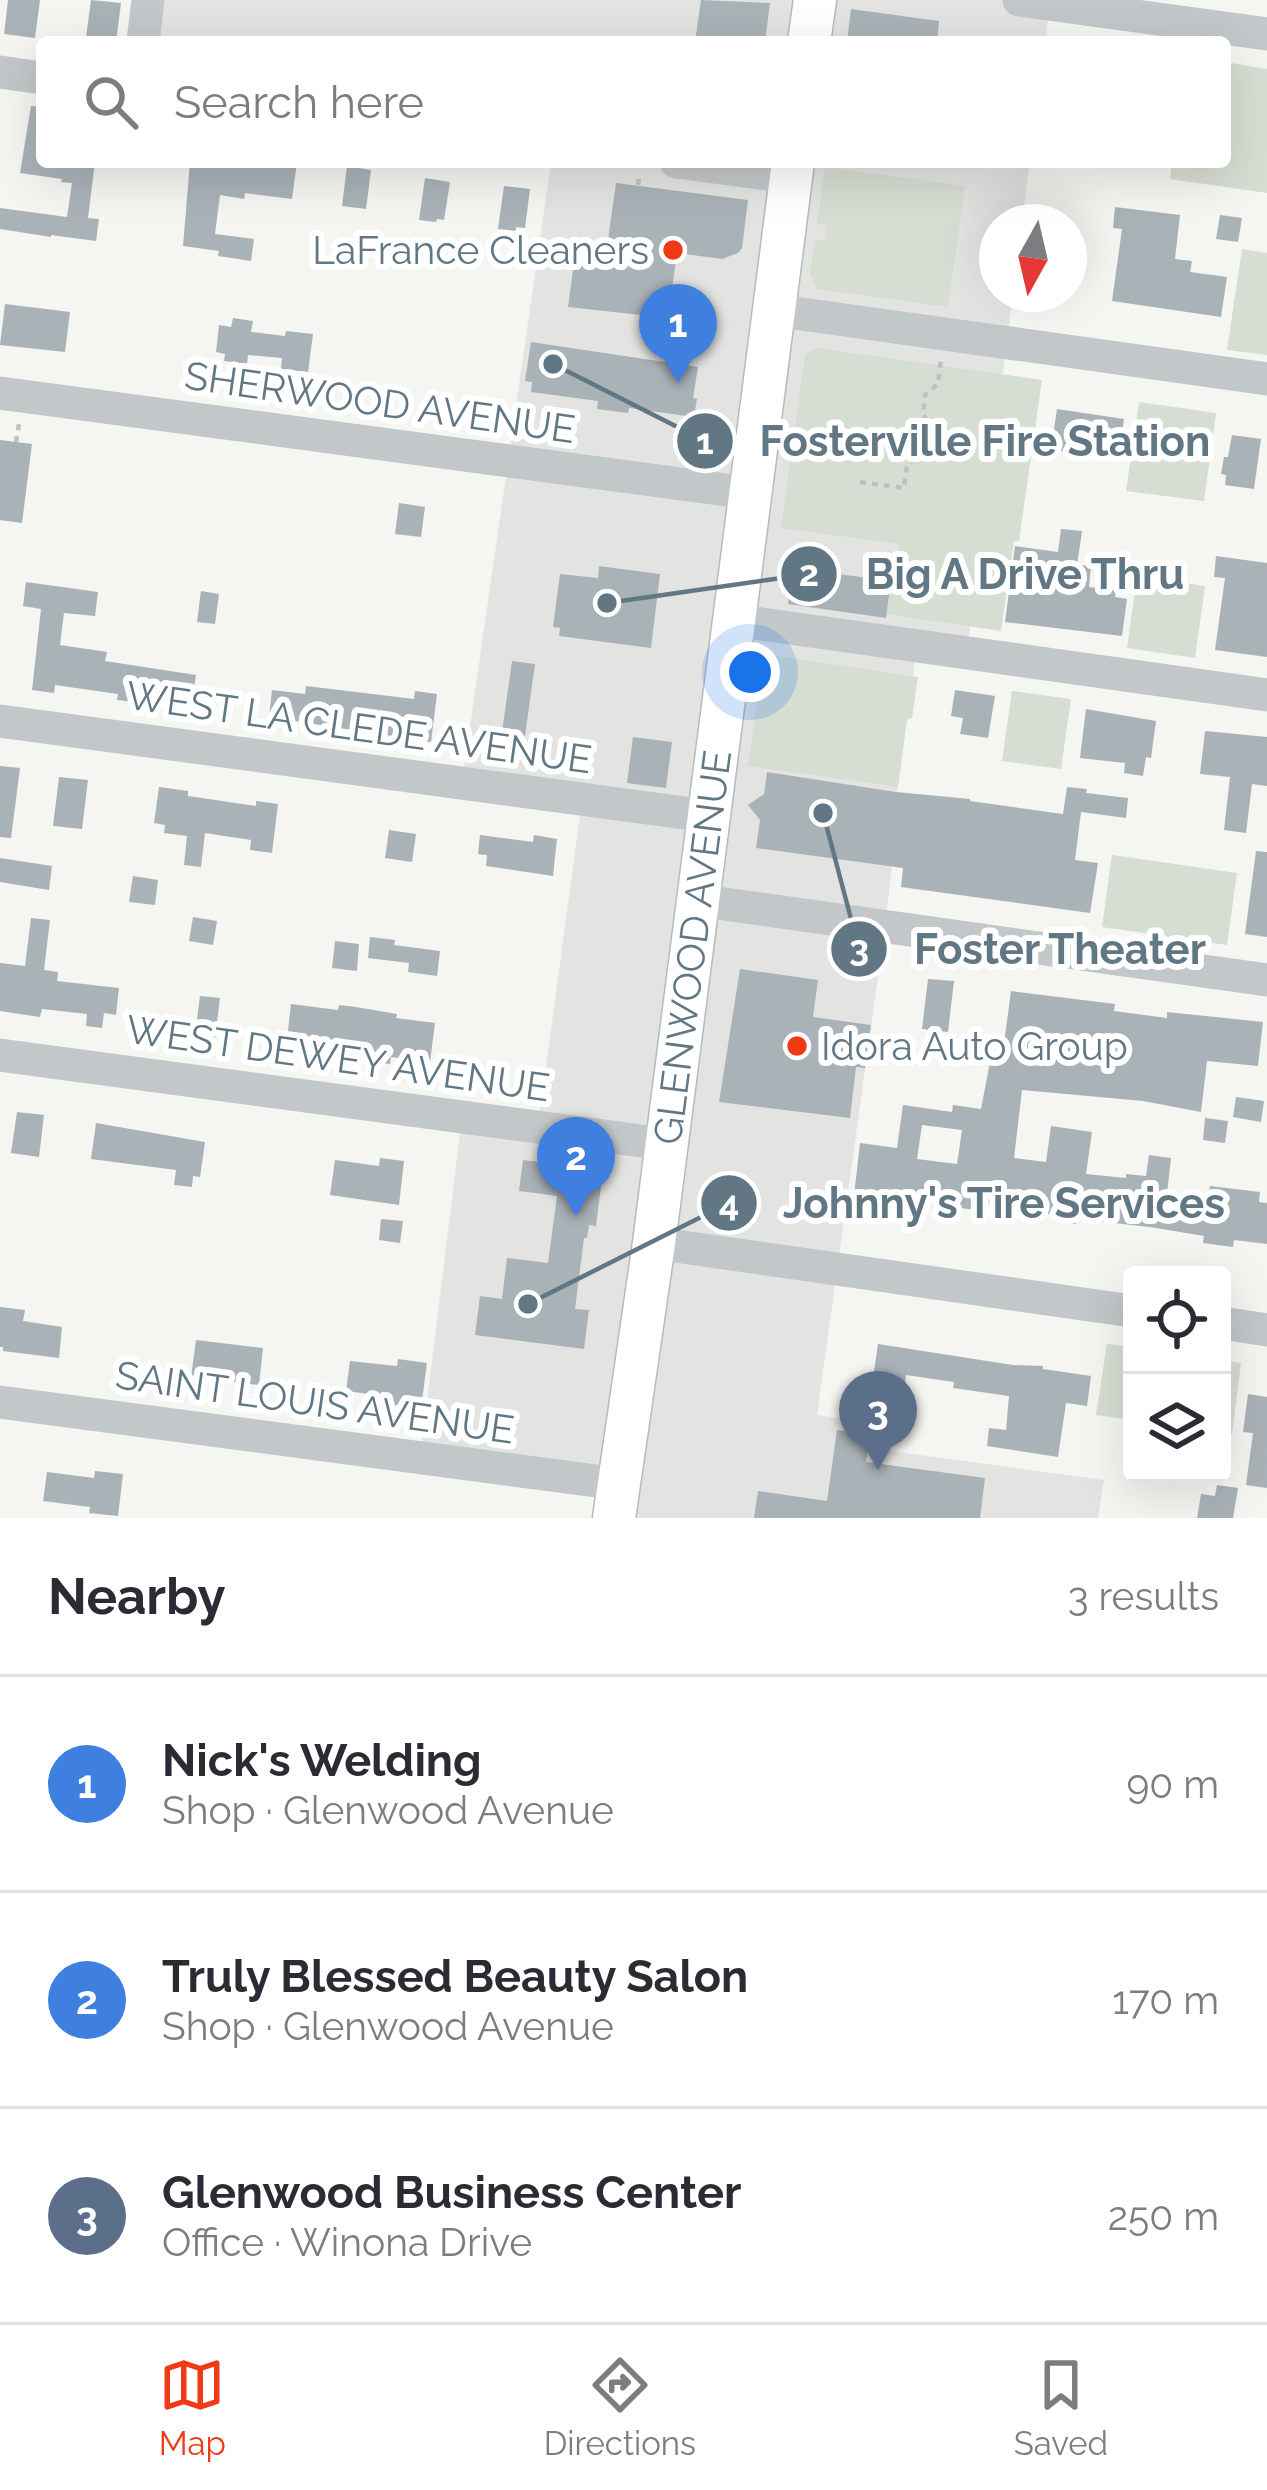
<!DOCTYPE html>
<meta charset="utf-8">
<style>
:root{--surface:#fff;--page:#f2f2f3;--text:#2b2b33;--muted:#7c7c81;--line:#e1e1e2;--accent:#f03a16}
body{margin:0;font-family:Raleway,sans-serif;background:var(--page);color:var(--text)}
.controls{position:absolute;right:36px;bottom:36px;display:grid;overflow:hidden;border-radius:12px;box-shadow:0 12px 48px #0002}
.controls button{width:108px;height:108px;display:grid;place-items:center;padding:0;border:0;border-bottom:3px solid var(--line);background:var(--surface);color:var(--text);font:60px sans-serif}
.compass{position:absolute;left:979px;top:204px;width:108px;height:108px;border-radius:50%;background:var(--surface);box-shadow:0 12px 48px #0002;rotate:188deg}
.you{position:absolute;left:750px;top:672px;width:42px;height:42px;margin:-30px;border:9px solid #fff;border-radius:50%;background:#1a73e8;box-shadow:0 0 0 18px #1a73e833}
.badge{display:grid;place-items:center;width:78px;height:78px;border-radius:50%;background:var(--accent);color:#fff;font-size:39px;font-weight:700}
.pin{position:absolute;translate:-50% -99px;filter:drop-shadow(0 3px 6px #0008)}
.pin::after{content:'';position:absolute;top:63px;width:42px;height:36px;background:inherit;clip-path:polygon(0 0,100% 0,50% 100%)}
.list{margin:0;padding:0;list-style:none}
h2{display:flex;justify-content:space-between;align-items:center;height:156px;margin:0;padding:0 48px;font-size:51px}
h2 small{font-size:39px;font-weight:400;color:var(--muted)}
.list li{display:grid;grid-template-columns:78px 1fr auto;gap:36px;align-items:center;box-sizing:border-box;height:216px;padding:0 48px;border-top:3px solid var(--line)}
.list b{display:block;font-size:45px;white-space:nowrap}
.list p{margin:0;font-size:39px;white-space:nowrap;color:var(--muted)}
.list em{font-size:39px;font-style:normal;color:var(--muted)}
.icon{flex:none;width:66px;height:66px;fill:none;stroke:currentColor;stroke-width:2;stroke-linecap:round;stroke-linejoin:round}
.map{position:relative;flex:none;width:1267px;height:1518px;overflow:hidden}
.search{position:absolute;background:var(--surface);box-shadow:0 12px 48px #0002;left:36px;right:36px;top:36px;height:132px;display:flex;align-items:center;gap:30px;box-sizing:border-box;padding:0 42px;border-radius:12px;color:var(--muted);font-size:45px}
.sheet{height:804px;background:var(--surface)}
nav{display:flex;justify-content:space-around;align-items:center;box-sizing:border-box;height:168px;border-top:3px solid var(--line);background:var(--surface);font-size:33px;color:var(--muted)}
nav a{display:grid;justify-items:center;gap:6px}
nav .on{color:var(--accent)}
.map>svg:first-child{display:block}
.built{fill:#e3e4e2}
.green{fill:#d6ddd2}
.building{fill:#a9b2b7;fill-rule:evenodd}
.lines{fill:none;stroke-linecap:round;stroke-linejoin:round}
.major-casing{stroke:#b5babd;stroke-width:45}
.path{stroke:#bec0c2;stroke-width:4.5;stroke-dasharray:6 6;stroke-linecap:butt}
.minor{stroke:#c2c7c9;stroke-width:33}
.major{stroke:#fff;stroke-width:42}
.poi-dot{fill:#f03a16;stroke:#fff;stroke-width:4.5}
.labels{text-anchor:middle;stroke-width:12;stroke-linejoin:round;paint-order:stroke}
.poi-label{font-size:39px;fill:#627784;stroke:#fff;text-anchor:end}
.street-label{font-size:39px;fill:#627784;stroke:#fff}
.leader{fill:none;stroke:#627784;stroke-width:4.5}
.callout-dot{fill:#627784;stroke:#fff;stroke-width:4.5}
.mark-label{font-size:36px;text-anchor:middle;font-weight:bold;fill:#fff}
.callout-label{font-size:42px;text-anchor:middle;font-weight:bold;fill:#627784;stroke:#fff;stroke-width:12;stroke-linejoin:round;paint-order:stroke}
</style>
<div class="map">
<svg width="1267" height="1518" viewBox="0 0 1267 1518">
<rect width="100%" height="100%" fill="#f5f5f1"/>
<path class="built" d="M148,0H1045L1050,4L1045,42H143Z
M551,162H1030L1022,222H997V294H1013L967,652L917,646L887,865L892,866L885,926L817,1415L885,1425L883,1450L1104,1480L1098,1518H614L619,1485L420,1458L462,1117L538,1126L582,800L462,783Z"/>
<path class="green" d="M1225,62L1267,69V193L1170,179L1172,162H1225Z
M825,167L965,186L948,307L817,289L810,273L815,240L824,241L827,226L817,224Z
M1242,249L1267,253V355L1227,350Z
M817,348L1042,380L1019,541H1014L1001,631L886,614L899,544L781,528L805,355Z
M1139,402L1216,413L1204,501L1126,491Z
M1137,576L1205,586L1195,658L1127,648Z
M764,654L918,677L912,718L907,719L898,787L748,766Z
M1012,691L1071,699L1061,769L1002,761Z
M1112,855L1237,873L1227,945L1102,927Z
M1107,1344L1132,1347V1420L1096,1415Z
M1222,1360L1241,1363L1232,1434L1222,1433Z"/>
<path class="building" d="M8,0H40L35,38L4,34Z
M91,0L121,3L116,42L86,38Z
M701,0L770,3L765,42L724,40L723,42H695Z
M851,9L939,21L937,42H847Z
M31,106L42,107V162H95L88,218L99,219L96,241L51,235V237L0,229V208L67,217L72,183L61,182L62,179L20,173Z
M190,162H297L292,199L245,193L244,199L220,195L215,234L254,239L251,261L218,256L219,251L183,246Z
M347,166L371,170L366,209L342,206Z
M425,178L450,182L444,220L437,219L436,222L419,220Z
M616,183L748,200L742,248L738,253L722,259L677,253L668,318L568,307L574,263L604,268Z
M504,186L530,189L525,228L516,227V231L498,229Z
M1115,207L1180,215L1175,259L1192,261L1190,272L1227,277L1221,317L1112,301L1122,229L1113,228Z
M1220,215L1242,218L1238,242L1216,239Z
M5,304L70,312L65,352L0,345Z
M233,318L253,321L251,332L285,336L286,331L313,334L308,372L281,369L282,358L248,355L247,364L224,361L225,354L216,352L219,325L231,327Z
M531,342L698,367L693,398L697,399L694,417L629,408L628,413L597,409L598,401L531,392L532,382L525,381Z
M1057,409L1124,419L1119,456L1079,450L1078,454L1051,449Z
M919,419L933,435L904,459L891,443Z
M1232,435L1261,439L1254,489L1225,485L1226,475L1221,474L1224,457H1228Z
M0,440L32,444L22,523L0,520Z
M399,503L425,507L421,537L395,534Z
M1061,529L1082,531L1077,565L1091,566L1089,587L1116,590L1115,597L1127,599L1122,636L1005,622L1015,546L1058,552Z
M1216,556L1267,563V657L1215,650L1225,578L1214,577Z
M599,566L660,574L651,648L559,636L560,628L553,627L560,574L598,578Z
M793,568L891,581L886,618L788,604Z
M26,582L98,592L95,616L64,613L60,645L107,652L105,661L196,675L192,700L139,692L137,702L117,700L118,694L55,685L54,693L32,690L41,609L23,606Z
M201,591L219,594L215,624L197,622Z
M512,661L535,664L525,736L502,732Z
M306,686L414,699L415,691L437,694L431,742L269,717L272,690L305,694Z
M955,690L995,696L988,738L960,734L963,718L951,716Z
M1086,709L1156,721L1151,758L1146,757L1143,776L1124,773L1125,763L1080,758Z
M1205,731L1267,737V786L1252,784L1246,833L1224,830L1230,777L1200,774Z
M633,737L672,742L666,788L627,783Z
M0,766L20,768L11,838L0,837Z
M767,772L896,792L970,799V801L1063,814L1067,787L1087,789L1086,793L1128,798L1126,818L1081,812L1075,860L1098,863L1090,913L901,887L903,868L756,848L760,820L748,805L764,794Z
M59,777L88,780L82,829L53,826Z
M159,787L188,791V796L256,806V801L278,804L272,853L250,850L251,840L205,833L201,867L184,865L187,836L164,833L165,825L154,823Z
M389,830L416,834L412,862L385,858Z
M480,835L533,842L534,835L557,839L553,876L486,866L487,855L478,854Z
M1256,851L1267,852V937L1245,934Z
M0,858L52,866L49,890L0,882Z
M133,876L158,880L155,905L129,902Z
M193,917L217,921L213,945L189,941Z
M31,918L50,920L44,970L58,972L57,981L119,988L116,1015L104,1013L102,1028L86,1026L87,1014L42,1009L40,1017L0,1011V963L25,966Z
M370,937L395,940L394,945L440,951L437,976L408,972L409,963L368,958Z
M335,941L359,944L357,971L332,968Z
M740,969L818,980L813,1017L871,1025L865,1068L856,1067L850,1118L719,1102Z
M928,979L954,981L948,1032L922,1029Z
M1011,991L1115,1004L1114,1011L1167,1018V1012L1263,1022L1258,1066L1207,1061L1201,1112L1143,1101L1022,1090L1014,1158L1046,1162L1051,1126L1092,1132L1086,1174L1126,1178V1174L1146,1176L1149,1155L1171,1158L1167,1194L1208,1200L1210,1186L1260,1192L1259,1202L1267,1203V1244L1234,1240L1233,1247L1203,1243L1204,1236L1150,1227L1077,1219L1076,1224L1059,1222L1060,1216L986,1205L985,1211L952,1207L953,1200L889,1193L888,1199L854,1195L860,1143L897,1148L903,1105L952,1112L953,1105L981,1109L991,1057L1002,1059ZM922,1125L962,1130L957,1164L917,1159Z
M200,996L220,998L215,1038L195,1035Z
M291,1004L338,1010L339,1005L356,1007L397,1014L396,1018L435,1023L430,1062L391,1057L390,1064L286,1049Z
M1236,1097L1264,1101L1261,1122L1233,1117Z
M17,1112L44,1115L39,1157L11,1153Z
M1205,1118L1228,1121L1225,1143L1203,1140Z
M96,1123L205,1142L200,1177L193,1176L192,1187L174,1185L176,1170L91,1159Z
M380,1158L404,1161L399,1205L330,1195L335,1160L379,1166Z
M523,1160L603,1170L596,1226L589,1225L587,1238H584L575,1309L589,1310L584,1349L475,1335L480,1296L502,1299L507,1258L548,1263L557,1196L519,1191Z
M381,1219L403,1221L400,1243L379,1240Z
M0,1307L25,1310L23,1321L62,1327L59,1358L3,1351V1347H0Z
M196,1340L263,1348L259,1385L191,1377Z
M878,1344L1013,1365L1043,1366V1369L1091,1376L1087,1406L1066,1403L1058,1457L987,1446L989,1428L1006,1430L1009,1396L953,1388L954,1382L906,1375L904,1390L872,1385Z
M398,1359L427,1363L421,1408L392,1405L393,1397L346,1391L350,1361L397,1366Z
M1248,1394L1267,1397V1488L1246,1485L1253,1433L1243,1432Z
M837,1430L870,1435L866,1462L985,1478L980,1518H754L758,1491L827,1501Z
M95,1471L123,1474L118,1516L89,1513L90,1507L43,1501L47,1472L94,1478Z
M1217,1485L1238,1488L1233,1518H1197L1201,1494L1215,1496Z"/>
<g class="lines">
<defs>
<g id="major">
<path d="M809,42L815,0"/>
<path id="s1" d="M614,1518L654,1243L793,162"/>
</g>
</defs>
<use href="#major" class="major-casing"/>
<path class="path" d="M638,185L639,178
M16,442L19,424
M860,482L904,488L907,465L940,436L923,415L925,395L938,384L941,358"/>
<path class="minor" d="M1019,0L1267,34
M143,42L148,0
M0,72L42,78
M676,162L790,177
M773,310L1267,379
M0,393L749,493
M733,620L1267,695
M0,721L707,816
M696,900L1267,980
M0,1055L664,1144
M654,1243L1132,1311
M1222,1323L1267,1330
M0,1402L619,1484"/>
<use href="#major" class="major"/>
</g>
<g class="poi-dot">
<circle cx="673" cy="250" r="12"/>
<circle cx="797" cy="1046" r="12"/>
</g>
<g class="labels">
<g class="poi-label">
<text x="649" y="264">LaFrance Cleaners</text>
<text x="821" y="1060" text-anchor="start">Idora Auto Group</text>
</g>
<g class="street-label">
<text transform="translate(380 402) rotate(8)" y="14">SHERWOOD AVENUE</text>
<text transform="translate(359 727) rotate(8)" y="14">WEST LA CLEDE AVENUE</text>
<text dy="14" stroke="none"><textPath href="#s1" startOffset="576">GLENWOOD AVENUE</textPath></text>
<text transform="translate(338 1058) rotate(8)" y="14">WEST DEWEY AVENUE</text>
<text transform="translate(315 1402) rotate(8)" y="14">SAINT LOUIS AVENUE</text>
</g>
</g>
<path class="leader" d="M553 364L705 441M607 603L809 574M823 813L859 949M528 1304L729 1203"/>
<g class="callout-dot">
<circle cx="553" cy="364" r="12"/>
<circle cx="607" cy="603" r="12"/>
<circle cx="823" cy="813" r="12"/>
<circle cx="528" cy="1304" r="12"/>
<circle cx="705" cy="441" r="30"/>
<circle cx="809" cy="574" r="30"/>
<circle cx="859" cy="949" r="30"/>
<circle cx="729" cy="1203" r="30"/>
</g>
<g class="mark-label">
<text x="705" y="454">1</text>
<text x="809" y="586">2</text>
<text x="859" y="961">3</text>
<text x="729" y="1216">4</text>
</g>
<g class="callout-label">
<text x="985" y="456">Fosterville Fire Station</text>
<text x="1025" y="589">Big A Drive Thru</text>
<text x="1060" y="964">Foster Theater</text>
<text x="1004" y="1218">Johnny's Tire Services</text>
</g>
</svg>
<div class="controls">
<button><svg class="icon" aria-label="locate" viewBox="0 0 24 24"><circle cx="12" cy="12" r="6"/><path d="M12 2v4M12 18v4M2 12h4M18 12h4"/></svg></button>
<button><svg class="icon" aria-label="layers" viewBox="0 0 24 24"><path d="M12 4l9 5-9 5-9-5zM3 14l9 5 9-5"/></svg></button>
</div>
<svg class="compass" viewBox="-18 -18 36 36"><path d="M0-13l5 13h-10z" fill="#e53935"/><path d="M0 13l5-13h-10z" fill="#7c7c81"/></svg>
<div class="you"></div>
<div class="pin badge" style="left:678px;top:383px;background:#3f7fe0">1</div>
<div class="pin badge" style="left:576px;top:1216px;background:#3f7fe0">2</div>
<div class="pin badge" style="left:878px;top:1470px;background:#5c6f8a">3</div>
<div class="search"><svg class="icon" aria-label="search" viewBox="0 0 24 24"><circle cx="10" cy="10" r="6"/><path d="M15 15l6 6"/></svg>Search here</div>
</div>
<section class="sheet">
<h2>Nearby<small>3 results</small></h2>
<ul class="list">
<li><span class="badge" style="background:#3f7fe0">1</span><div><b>Nick's Welding</b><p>Shop · Glenwood Avenue</p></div><em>90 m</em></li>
<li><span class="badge" style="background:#3f7fe0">2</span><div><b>Truly Blessed Beauty Salon</b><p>Shop · Glenwood Avenue</p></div><em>170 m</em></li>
<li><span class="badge" style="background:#5c6f8a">3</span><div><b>Glenwood Business Center</b><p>Office · Winona Drive</p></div><em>250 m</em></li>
</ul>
</section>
<nav>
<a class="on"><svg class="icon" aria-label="map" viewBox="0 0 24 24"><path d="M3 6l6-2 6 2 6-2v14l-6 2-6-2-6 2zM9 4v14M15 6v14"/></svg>Map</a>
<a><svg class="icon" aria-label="directions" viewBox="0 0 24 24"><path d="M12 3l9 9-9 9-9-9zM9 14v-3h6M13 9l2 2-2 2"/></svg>Directions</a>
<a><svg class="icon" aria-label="saved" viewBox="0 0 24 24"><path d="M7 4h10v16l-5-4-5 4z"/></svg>Saved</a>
</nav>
